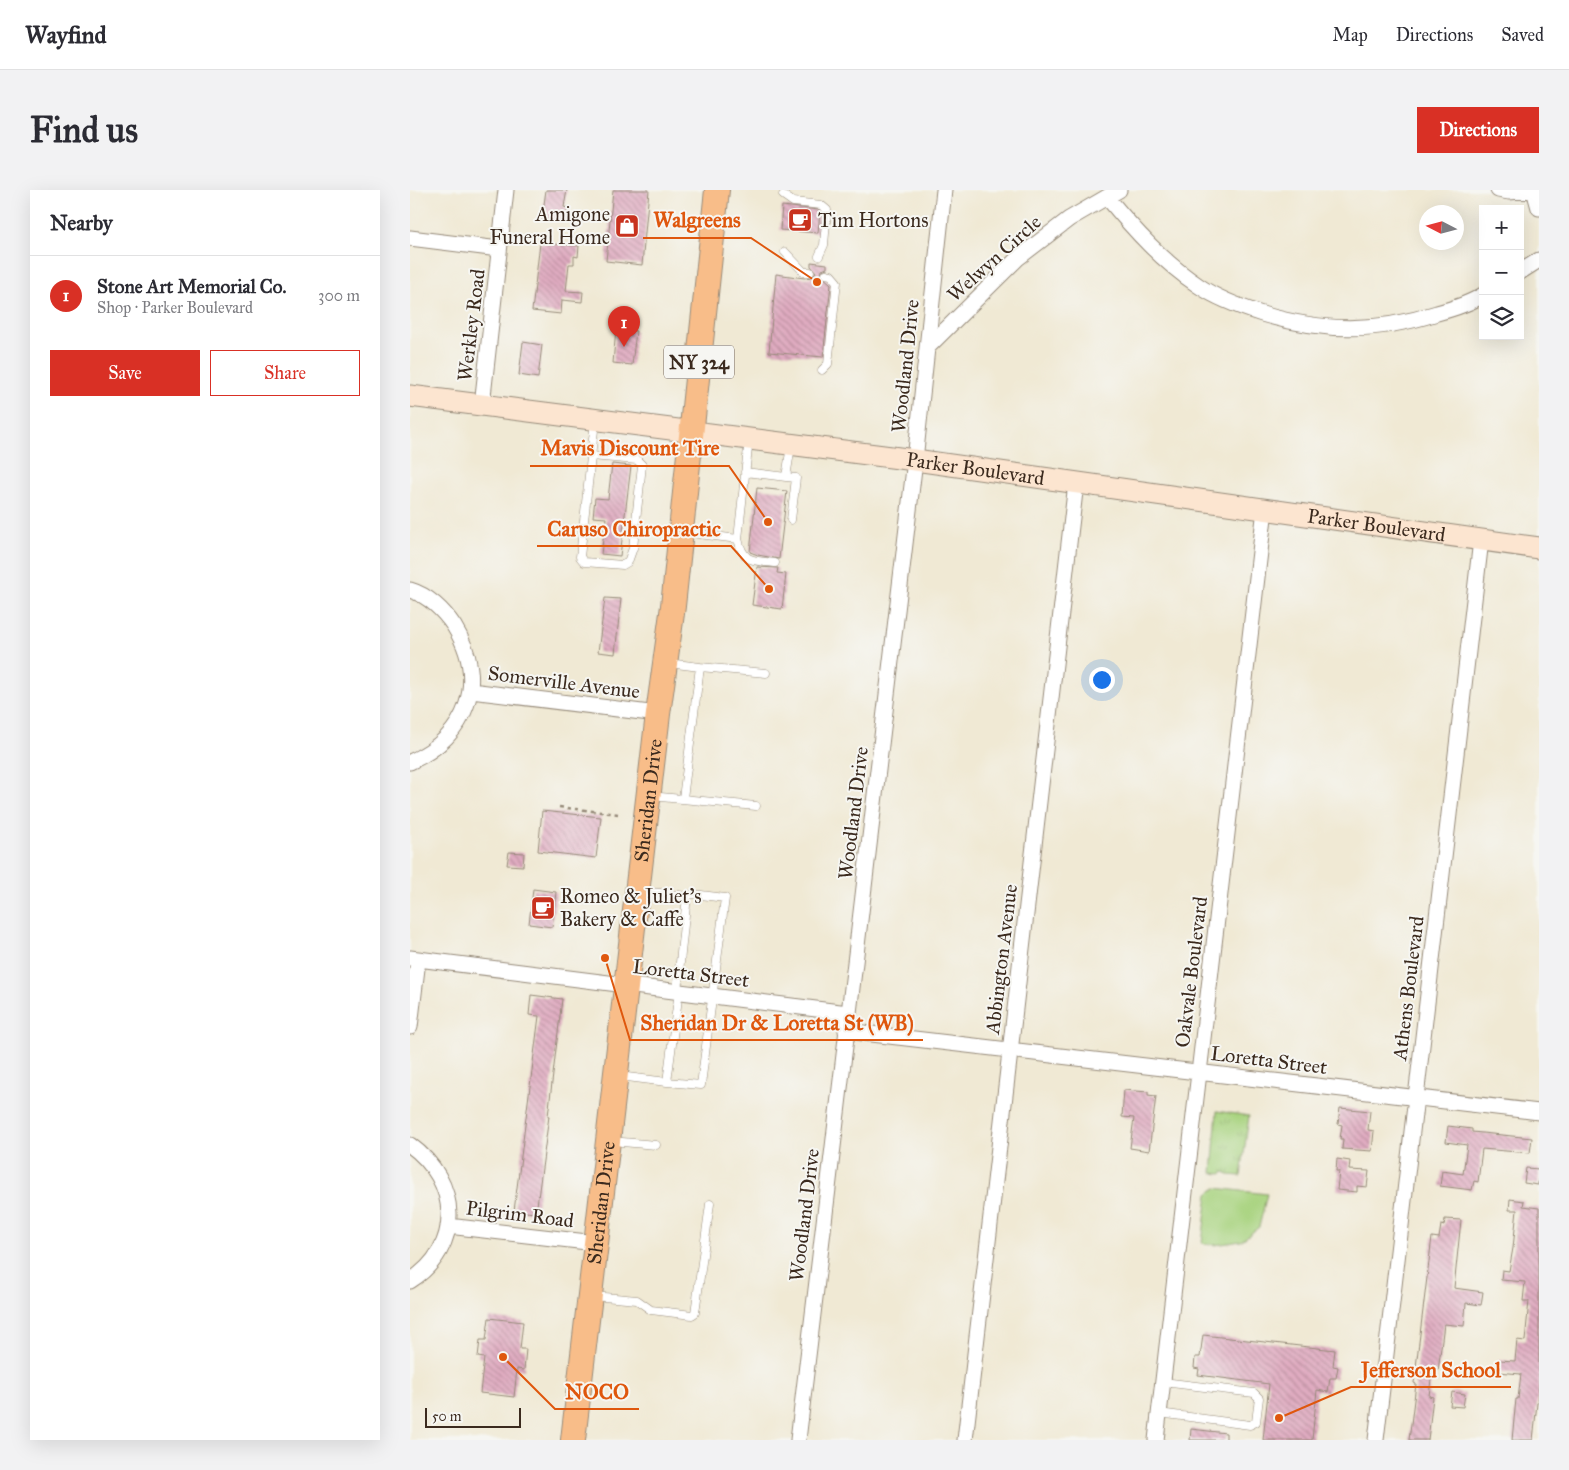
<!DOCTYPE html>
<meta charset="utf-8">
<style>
:root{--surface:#fff;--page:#f2f2f3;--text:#2b2b33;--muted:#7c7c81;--line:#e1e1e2;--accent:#d93025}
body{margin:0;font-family:"IM FELL Great Primer",serif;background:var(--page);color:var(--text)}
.controls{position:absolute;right:15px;top:15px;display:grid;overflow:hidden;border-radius:0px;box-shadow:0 5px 20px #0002}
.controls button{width:45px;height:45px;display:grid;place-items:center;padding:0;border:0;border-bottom:1px solid var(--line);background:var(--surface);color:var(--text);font:25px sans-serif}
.compass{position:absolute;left:1009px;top:15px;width:45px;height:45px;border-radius:50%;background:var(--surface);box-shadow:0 5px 20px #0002;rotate:276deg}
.scale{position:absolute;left:15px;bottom:12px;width:96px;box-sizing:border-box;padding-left:5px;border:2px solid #3b2a1e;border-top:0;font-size:14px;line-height:18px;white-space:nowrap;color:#3b2a1e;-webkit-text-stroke:4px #f6f6f2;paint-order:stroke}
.you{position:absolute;left:691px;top:489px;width:18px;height:18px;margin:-12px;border:4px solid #fff;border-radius:50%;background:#1a73e8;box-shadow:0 0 0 8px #1a73e833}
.badge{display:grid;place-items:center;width:32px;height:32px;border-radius:50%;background:var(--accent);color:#fff;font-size:16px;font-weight:700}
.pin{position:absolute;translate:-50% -41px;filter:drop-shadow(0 1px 2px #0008)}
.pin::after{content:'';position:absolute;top:26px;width:18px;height:15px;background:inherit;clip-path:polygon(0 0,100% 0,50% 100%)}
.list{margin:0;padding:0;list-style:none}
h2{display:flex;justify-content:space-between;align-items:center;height:65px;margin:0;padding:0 20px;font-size:21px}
h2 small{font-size:16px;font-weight:400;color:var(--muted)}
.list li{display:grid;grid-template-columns:32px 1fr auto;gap:15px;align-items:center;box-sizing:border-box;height:80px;padding:0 20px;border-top:1px solid var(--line)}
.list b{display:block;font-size:19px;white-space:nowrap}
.list p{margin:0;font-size:16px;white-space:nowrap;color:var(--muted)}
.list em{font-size:16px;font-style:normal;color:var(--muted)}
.actions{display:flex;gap:10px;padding:15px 20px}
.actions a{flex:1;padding:11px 0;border:1px solid var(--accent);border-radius:0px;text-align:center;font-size:18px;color:var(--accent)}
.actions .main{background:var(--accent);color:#fff}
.icon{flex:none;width:28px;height:28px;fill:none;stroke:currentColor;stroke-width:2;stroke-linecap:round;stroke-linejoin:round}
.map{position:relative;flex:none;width:1129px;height:1250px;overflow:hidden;border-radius:0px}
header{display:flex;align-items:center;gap:30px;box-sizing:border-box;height:70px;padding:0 25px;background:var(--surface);border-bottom:1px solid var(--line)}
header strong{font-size:24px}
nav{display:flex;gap:28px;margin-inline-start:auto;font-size:18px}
.intro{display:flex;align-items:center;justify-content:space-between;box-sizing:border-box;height:120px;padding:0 30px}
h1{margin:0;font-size:35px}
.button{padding:12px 22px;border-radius:0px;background:var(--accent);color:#fff;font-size:18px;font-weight:700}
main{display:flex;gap:30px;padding:0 30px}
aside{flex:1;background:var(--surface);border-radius:0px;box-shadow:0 5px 20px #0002}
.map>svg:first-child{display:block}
.grass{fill:url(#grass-tufts);stroke:#727e4e}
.pitch{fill:#a8d37f;stroke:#727e4e}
.building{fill:url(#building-back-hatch)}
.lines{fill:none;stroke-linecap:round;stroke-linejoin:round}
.lane-casing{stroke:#968a79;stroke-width:9}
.street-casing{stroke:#968a79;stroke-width:17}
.secondary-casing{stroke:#968a79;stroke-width:23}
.primary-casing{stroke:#968a79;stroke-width:26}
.path{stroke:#968a79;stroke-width:2.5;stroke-dasharray:4 4;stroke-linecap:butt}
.lane{stroke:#fff;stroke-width:8}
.street{stroke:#fff;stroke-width:15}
.secondary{stroke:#fce5d0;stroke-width:21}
.primary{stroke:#f8bd89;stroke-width:24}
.labels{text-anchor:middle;stroke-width:4;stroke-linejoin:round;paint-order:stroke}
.shield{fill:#f6f6f2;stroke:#73675e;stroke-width:1}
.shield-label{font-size:19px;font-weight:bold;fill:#3b2a1e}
.poi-label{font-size:20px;fill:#3b2a1e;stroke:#f6f6f2;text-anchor:start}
.street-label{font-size:20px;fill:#3b2a1e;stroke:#f6f6f2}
.leader{fill:none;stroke:#df570d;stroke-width:2}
.callout-dot{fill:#df570d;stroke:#f6f6f2;stroke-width:2}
.callout-label{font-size:21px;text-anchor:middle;font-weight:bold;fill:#df570d;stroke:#f6f6f2;stroke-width:4;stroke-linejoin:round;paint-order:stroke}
</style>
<header>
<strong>Wayfind</strong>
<nav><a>Map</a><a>Directions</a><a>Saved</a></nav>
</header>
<div class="intro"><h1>Find us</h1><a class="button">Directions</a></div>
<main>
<aside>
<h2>Nearby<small></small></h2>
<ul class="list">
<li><span class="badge">1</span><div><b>Stone Art Memorial Co.</b><p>Shop · Parker Boulevard</p></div><em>300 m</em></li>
</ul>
<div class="actions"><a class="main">Save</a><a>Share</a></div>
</aside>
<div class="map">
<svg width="1129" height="1250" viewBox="0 0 1129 1250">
<defs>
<pattern id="grass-tufts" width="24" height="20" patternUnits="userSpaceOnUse" patternTransform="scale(1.25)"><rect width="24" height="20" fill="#a8d37f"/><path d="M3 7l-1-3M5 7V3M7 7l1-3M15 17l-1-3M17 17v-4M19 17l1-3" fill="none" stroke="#92b56d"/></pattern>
<pattern id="building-back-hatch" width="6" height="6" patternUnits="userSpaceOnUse" patternTransform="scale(1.25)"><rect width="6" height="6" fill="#e0acc1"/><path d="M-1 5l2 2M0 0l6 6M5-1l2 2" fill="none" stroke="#b78c9c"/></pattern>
</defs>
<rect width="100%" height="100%" fill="#f6f6f2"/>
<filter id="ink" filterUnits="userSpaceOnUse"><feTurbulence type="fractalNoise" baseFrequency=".02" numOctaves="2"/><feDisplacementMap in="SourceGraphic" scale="10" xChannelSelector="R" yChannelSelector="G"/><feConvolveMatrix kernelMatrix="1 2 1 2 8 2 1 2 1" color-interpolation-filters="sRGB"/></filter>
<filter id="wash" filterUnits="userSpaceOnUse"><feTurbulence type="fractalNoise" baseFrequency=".0096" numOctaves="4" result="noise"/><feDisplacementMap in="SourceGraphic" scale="20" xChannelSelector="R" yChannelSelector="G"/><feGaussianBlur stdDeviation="1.12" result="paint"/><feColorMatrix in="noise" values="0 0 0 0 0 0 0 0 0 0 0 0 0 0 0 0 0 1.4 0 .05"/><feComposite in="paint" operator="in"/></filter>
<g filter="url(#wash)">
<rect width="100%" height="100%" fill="#f0e9d4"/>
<path class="grass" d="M807,921L839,926L831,986L818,985L815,982L811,984L802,983Z"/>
<path class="pitch" d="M806,998L857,1004L849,1037L831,1051L805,1055L792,1053L798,1004Z"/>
<g id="blocks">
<path class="building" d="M136,0H157L154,17L158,18L156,32L132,29Z
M203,0H239L232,75L196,71Z
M372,16L409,20L410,22L408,43L370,40Z
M130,53L169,56L168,67L164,66V74H159L156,101L173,102L172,112L152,110L151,124L122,121Z
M401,72L417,74V78L412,80L411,85L421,94L413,167L359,162L366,84L394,88L402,87L406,82L401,76Z
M206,139L226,141L222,175L203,173Z
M113,152L132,155L128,188L109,185Z
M202,274L221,276L210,366L191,364L196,328L183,327L185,308L198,309Z
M347,298L377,301L369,369L348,365L340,362Z
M347,377L368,378L367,383L376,384L372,419L342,415Z
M195,408L211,409L205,464L188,462Z
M132,621L191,627L186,668L128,661Z
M99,662L114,663L113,676L97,675Z
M123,699L146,702L142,737L119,734Z
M121,805L152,809L138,926H139L126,1023L104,1021L129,826L119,825Z
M714,900L738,902V905L746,906L739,961L720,958L724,928L712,927Z
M930,918L960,921L958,940L964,941L962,961L932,959L933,949H930L932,935L928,934Z
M1038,936L1062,939V942L1122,948L1120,963L1072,959L1068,992L1064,991L1062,1000L1030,996L1032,981L1053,984L1057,955L1036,952Z
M927,969L940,971L939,980L959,981L957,997L947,996V1002L927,1000L929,981H926Z
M1116,978L1129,979L1128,995L1114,993Z
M1100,1009L1114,1011L1113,1016L1129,1018V1195L1123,1250H1102L1106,1209H1108L1111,1184L1088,1182L1089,1170L1105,1171L1107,1150L1115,1151L1119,1111H1113L1115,1092L1091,1090L1092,1080L1099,1081L1103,1058L1107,1020H1099Z
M1035,1029L1051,1030L1044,1098L1073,1102L1071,1115L1056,1113L1054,1136L1034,1134L1028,1181H1022L1019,1206L1023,1207L1018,1250H999L1006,1194L1004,1193L1022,1047L1029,1048L1031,1035L1034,1036Z
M79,1128L113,1132L110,1159H116L114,1180L107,1179L104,1207L70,1203L74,1168L68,1167L70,1150H76Z
M793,1145L925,1160L923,1176L928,1177L926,1188H920L918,1202L907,1200L902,1250H853L859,1194L788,1185L789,1179L784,1178L785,1167H790Z
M1042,1202L1055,1204L1053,1217L1040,1216Z
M781,1239L816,1243V1250H780Z"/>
</g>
</g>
<g filter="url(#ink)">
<use href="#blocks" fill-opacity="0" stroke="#968a79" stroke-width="1"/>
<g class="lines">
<defs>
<path id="lane" d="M373,5L383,12L411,15L417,20L414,55L409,66
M375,62L394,82H400
M412,180L418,174L427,92L421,85L416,84
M181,266L227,270L232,275L223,358L218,372L213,375L174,372L170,367L185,231
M335,282L376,287L381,256
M376,287L386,288L381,330
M273,342L328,349L339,249
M328,349C334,374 343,370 365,373
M258,473L290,477
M240,606L346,616
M273,608L290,477L356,483
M231,701L277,706L267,801
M209,886L257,892L269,801
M257,892L291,895L315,708L283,704L277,706
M201,951L246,955
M183,1106L227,1110L241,1120L282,1125L285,1123L300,1014
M749,1223L840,1235L846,1232L849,1208L844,1203L753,1192"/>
<path id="street" d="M1088,0L1099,2L1124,0
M1124,0L1129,18
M697,7C724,40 753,72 789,96C808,109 830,117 852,124C913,142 966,143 1027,123C1042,119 1059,114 1073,105
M0,48L89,59
M1110,82L1129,70
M518,157L608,68L659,29L709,0
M72,215L96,0
M0,400C18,405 34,421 44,436C78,491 58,546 0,572
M61,501L248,524
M0,768L438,823
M0,837L8,770
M436,841L1129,922
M0,955C50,991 54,1057 0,1091
M38,1036L186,1053
M388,1250L505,270L534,0
M555,1250L666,293
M746,1250L855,319
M966,1250L1071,350"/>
<g id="secondary">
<path id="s1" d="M0,206L505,270L1129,358"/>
</g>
<g id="primary">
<path id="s2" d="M163,1250L248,524L263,416L307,0"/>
</g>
</defs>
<use href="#lane" class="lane-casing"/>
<use href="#street" class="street-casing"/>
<use href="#secondary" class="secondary-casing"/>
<use href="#primary" class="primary-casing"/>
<path class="path" d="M149,617L208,624"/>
<use href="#lane" class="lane"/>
<use href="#street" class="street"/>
<use href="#secondary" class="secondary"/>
<use href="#primary" class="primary"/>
</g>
</g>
<defs>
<symbol id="cafe-square" viewBox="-11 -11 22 22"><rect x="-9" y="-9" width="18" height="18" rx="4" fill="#c8321e" stroke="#f6f6f2"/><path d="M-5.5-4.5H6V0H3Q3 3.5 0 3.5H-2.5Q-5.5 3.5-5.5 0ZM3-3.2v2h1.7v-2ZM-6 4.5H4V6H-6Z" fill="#fff"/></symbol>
<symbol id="shop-square" viewBox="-11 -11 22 22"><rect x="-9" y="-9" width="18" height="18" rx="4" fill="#c8321e" stroke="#f6f6f2"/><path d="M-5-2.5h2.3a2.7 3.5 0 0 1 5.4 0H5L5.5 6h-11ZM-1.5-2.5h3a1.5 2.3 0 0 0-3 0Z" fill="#fff"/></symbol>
</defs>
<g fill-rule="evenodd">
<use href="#cafe-square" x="376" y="16" width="28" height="28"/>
<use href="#shop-square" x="203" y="22" width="28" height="28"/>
<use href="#cafe-square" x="119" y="704" width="28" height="28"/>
</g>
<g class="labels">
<rect class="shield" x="254" y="155.5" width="70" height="33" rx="4"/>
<g class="shield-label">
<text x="289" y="179">NY 324</text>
</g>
<g class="poi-label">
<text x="200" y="31" text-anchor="end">Amigone<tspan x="200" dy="23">Funeral Home</tspan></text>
<text x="408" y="37">Tim Hortons</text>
<text x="150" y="713">Romeo &amp; Juliet's<tspan x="150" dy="23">Bakery &amp; Caffe</tspan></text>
</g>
<g class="street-label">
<text transform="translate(584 68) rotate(-42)" y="7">Welwyn Circle</text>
<text transform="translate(61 135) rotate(-83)" y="7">Werkley Road</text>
<text transform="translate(495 176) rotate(-84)" y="7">Woodland Drive</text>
<text dy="7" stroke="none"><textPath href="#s1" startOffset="570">Parker Boulevard</textPath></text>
<text dy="7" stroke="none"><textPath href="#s1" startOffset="975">Parker Boulevard</textPath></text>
<text transform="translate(154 492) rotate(7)" y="7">Somerville Avenue</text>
<text dy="7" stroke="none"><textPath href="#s2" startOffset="644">Sheridan Drive</textPath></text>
<text transform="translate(443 623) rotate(-83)" y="7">Woodland Drive</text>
<text transform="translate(591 769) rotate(-83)" y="7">Abbington Avenue</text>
<text transform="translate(781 782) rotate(-83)" y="7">Oakvale Boulevard</text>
<text transform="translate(281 783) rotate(7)" y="7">Loretta Street</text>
<text transform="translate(998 798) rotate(-83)" y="7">Athens Boulevard</text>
<text transform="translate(859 870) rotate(7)" y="7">Loretta Street</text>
<text dy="7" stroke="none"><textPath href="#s2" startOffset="239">Sheridan Drive</textPath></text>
<text transform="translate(110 1024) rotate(7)" y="7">Pilgrim Road</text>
<text transform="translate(394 1025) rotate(-83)" y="7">Woodland Drive</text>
</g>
</g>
<path class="leader" d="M407 92L341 48H233M358 332L319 276H120M359 399L321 356H127M195 768L220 850H513M869 1228L941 1197H1101M93 1167L145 1219H229"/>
<g class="callout-dot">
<circle cx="407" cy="92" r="5"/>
<circle cx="358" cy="332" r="5"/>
<circle cx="359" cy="399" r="5"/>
<circle cx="195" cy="768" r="5"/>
<circle cx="869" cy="1228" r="5"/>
<circle cx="93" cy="1167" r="5"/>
</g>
<g class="callout-label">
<text x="287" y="37">Walgreens</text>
<text x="220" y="265">Mavis Discount Tire</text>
<text x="224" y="346">Caruso Chiropractic</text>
<text x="367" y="840">Sheridan Dr &amp; Loretta St (WB)</text>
<text x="1021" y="1187">Jefferson School</text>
<text x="187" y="1209">NOCO</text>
</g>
</svg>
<div class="controls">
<button>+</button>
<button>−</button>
<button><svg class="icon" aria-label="layers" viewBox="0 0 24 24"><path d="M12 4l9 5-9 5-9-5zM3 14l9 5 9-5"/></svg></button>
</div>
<svg class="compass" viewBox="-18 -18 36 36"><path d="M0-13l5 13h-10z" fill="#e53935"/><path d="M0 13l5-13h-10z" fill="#7c7c81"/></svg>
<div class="scale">50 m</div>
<div class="you"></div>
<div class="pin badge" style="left:214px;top:157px">1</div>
</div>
</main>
